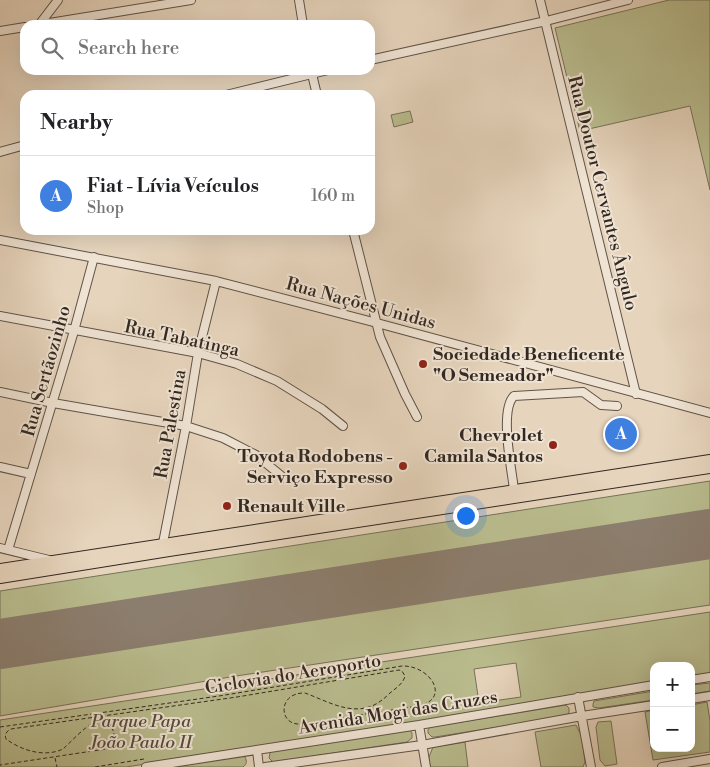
<!DOCTYPE html>
<meta charset="utf-8">
<style>
:root{--surface:#fff;--page:#f6f6f6;--text:#202124;--muted:#757577;--line:#e0e0e0;--accent:#111827}
body{margin:0;font-family:"Libre Bodoni",serif;background:var(--page);color:var(--text)}
.controls{position:absolute;right:15px;bottom:15px;display:grid;overflow:hidden;border-radius:10px;box-shadow:0 5px 20px #0002}
.controls button{width:45px;height:45px;display:grid;place-items:center;padding:0;border:0;border-bottom:1px solid var(--line);background:var(--surface);color:var(--text);font:25px sans-serif}
.you{position:absolute;left:465px;top:515px;width:18px;height:18px;margin:-12px;border:4px solid #fff;border-radius:50%;background:#1a73e8;box-shadow:0 0 0 8px #1a73e833}
.badge{display:grid;place-items:center;width:32px;height:32px;border-radius:50%;background:var(--accent);color:#fff;font-size:16px;font-weight:700}
.pin{position:absolute;translate:-50% -50%;border:2px solid #fff;box-shadow:0 1px 5px #0006}
.list{margin:0;padding:0;list-style:none}
h2{display:flex;justify-content:space-between;align-items:center;height:65px;margin:0;padding:0 20px;font-size:21px}
h2 small{font-size:16px;font-weight:400;color:var(--muted)}
.list li{display:grid;grid-template-columns:32px 1fr auto;gap:15px;align-items:center;box-sizing:border-box;height:80px;padding:0 20px;border-top:1px solid var(--line)}
.list b{display:block;font-size:19px;white-space:nowrap}
.list p{margin:0;font-size:16px;white-space:nowrap;color:var(--muted)}
.list em{font-size:16px;font-style:normal;color:var(--muted)}
.icon{flex:none;width:28px;height:28px;fill:none;stroke:currentColor;stroke-width:2;stroke-linecap:round;stroke-linejoin:round}
.map{position:relative;flex:none;width:710px;height:767px;overflow:hidden}
.search{position:absolute;background:var(--surface);box-shadow:0 5px 20px #0002;left:20px;top:20px;width:355px;height:55px;display:flex;align-items:center;gap:12px;box-sizing:border-box;padding:0 18px;border-radius:15px;color:var(--muted);font-size:19px}
.panel{position:absolute;background:var(--surface);box-shadow:0 5px 20px #0002;left:20px;top:90px;width:355px;height:145px;border-radius:15px}
.map>svg:first-child{display:block}
.green{fill:#b9bc8e;stroke:#767258;fill-rule:evenodd}
.lines{fill:none;stroke-linecap:round;stroke-linejoin:round}
.runway{stroke:#8c7e6e;stroke-width:50}
.minor-casing{stroke:#605348;stroke-width:10}
.major-casing{stroke:#332821;stroke-width:12}
.path{stroke:#332821;stroke-width:1;stroke-dasharray:4 2.5;stroke-linecap:butt}
.minor{stroke:#efe3d3;stroke-width:8}
.major{stroke:#e6d4bc;stroke-width:10}
.poi-dot{fill:#8f2418;stroke:#efe3d3;stroke-width:2}
.labels{text-anchor:middle;stroke-width:4;stroke-linejoin:round;paint-order:stroke}
.street-label{font-size:18px;fill:#332821;stroke:#efe3d3}
.poi-label{font-size:18px;font-weight:bold;fill:#332821;stroke:#efe3d3;text-anchor:start}
.park-label{font-size:18px;font-style:italic;fill:#544d3c;stroke:#efe3d3}
</style>
<div class="map">
<svg width="710" height="767" viewBox="0 0 710 767">
<rect width="100%" height="100%" fill="#e6d4bc"/>
<filter id="stains"><feTurbulence type="fractalNoise" baseFrequency=".004" numOctaves="4"/><feColorMatrix values="0 0 0 0 .2 0 0 0 0 .09 0 0 0 0 .02 0 0 0 .5 -.17"/></filter>
<radialGradient id="worn" r=".72"><stop offset=".6" stop-color="#630" stop-opacity="0"/><stop offset="1" stop-color="#630" stop-opacity=".3"/></radialGradient>
<path class="green" d="M669,0H710V190L690,106L580,131L555,28Z
M410,111L413,122L394,127L391,115Z
M710,481V520L0,632V591Z
M710,547V605L236,676L0,716V655Z
M710,612V676L691,679V666H654V685L126,767H0V720ZM516,663L521,697L479,703L474,669Z
M710,683V691L691,694V685Z
M654,691V700L599,708L593,707V704L594,701Z
M707,702L710,721V752L653,760L645,712L654,710V748H691V705Z
M566,705L569,708V712L567,716L435,737H432L428,733V730L430,727Z
M611,721L617,764L605,766L600,760L596,727L598,722Z
M576,725L582,737L585,762L583,767H541L535,732Z
M409,729L412,733V738L407,742L273,762L269,758L270,753L272,751Z
M465,742L468,767H430L429,757L433,747Z
M242,756L245,757C247,761 247,764 243,767H173Z"/>
<g class="lines">
<path class="runway" d="M0,644L710,534"/>
<defs>
<path id="minor" d="M299,0L303,25
M540,0L636,394
M37,25L191,0
M39,25L58,0
M0,31L25,27
M370,60L546,21L628,0
M311,70L317,95
M226,95L328,70
M0,152L25,145
M353,230L380,337L405,394L417,417
M0,240L216,281L377,323L710,413
M0,316L198,353L237,364L277,381L322,409L343,426
M0,392L53,403L186,426L223,438L256,455L284,478
M0,467L31,474
M514,490C512,470 499,410 514,396L583,392L601,405L617,406
M0,548L49,560
M163,548V543L186,426L198,353L216,281
M8,550L74,331L94,257
M691,680L710,677
M578,697L591,767
M691,699L710,696
M419,725L426,767
M257,750L259,767
M146,767L419,725L654,685
M265,767L422,745L582,716L654,705
M662,767L710,759"/>
<path id="major" d="M0,569L710,460
M0,578L169,551L710,468"/>
</defs>
<use href="#minor" class="minor-casing"/>
<use href="#major" class="major-casing"/>
<path class="path" d="M0,727L219,696L402,666C430,665 452,699 418,706L300,724C278,725 278,692 305,693C327,701 351,716 374,705C380,702 385,698 390,693C396,688 403,684 405,676L402,671L399,670L237,697L11,729C7,731 4,734 6,739C21,750 44,758 63,749C71,742 85,726 94,723C112,717 122,738 106,749L0,765
M55,758L57,767
M95,767L144,759"/>
<use href="#minor" class="minor"/>
<use href="#major" class="major"/>
</g>
<g class="poi-dot">
<circle cx="423" cy="364" r="5"/>
<circle cx="553" cy="445" r="5"/>
<circle cx="403" cy="466" r="5"/>
<circle cx="227" cy="506" r="5"/>
</g>
<g class="labels">
<g class="street-label">
<text transform="translate(603 193) rotate(76)" y="6">Rua Doutor Cervantes Ângulo</text>
<text transform="translate(361 303) rotate(15)" y="6">Rua Nações Unidas</text>
<text transform="translate(182 338) rotate(12)" y="6">Rua Tabatinga</text>
<text transform="translate(46 371) rotate(-74)" y="6">Rua Sertãozinho</text>
<text transform="translate(170 424) rotate(-80)" y="6">Rua Palestina</text>
<text transform="translate(293 674) rotate(-9)" y="6">Ciclovia do Aeroporto</text>
<text transform="translate(398 712) rotate(-9)" y="6">Avenida Mogi das Cruzes</text>
</g>
<g class="poi-label">
<text x="433" y="360">Sociedade Beneficente<tspan x="433" dy="21">"O Semeador"</tspan></text>
<text x="543" y="441" text-anchor="end">Chevrolet<tspan x="543" dy="21">Camila Santos</tspan></text>
<text x="393" y="462" text-anchor="end">Toyota Rodobens -<tspan x="393" dy="21">Serviço Expresso</tspan></text>
<text x="237" y="512">Renault Ville</text>
</g>
<g class="park-label">
<text x="141" y="727">Parque Papa<tspan x="141" dy="21">João Paulo II</tspan></text>
</g>
</g>
<rect width="100%" height="100%" filter="url(#stains)"/>
<rect width="100%" height="100%" fill="url(#worn)"/>
</svg>
<div class="controls">
<button>+</button>
<button>−</button>
</div>
<div class="you"></div>
<div class="pin badge" style="left:621px;top:434px;background:#3f7fe0">A</div>
<div class="search"><svg class="icon" aria-label="search" viewBox="0 0 24 24"><circle cx="10" cy="10" r="6"/><path d="M15 15l6 6"/></svg>Search here</div>
<section class="panel">
<h2>Nearby<small></small></h2>
<ul class="list">
<li><span class="badge" style="background:#3f7fe0">A</span><div><b>Fiat - Lívia Veículos</b><p>Shop</p></div><em>160 m</em></li>
</ul>
</section>
</div>
